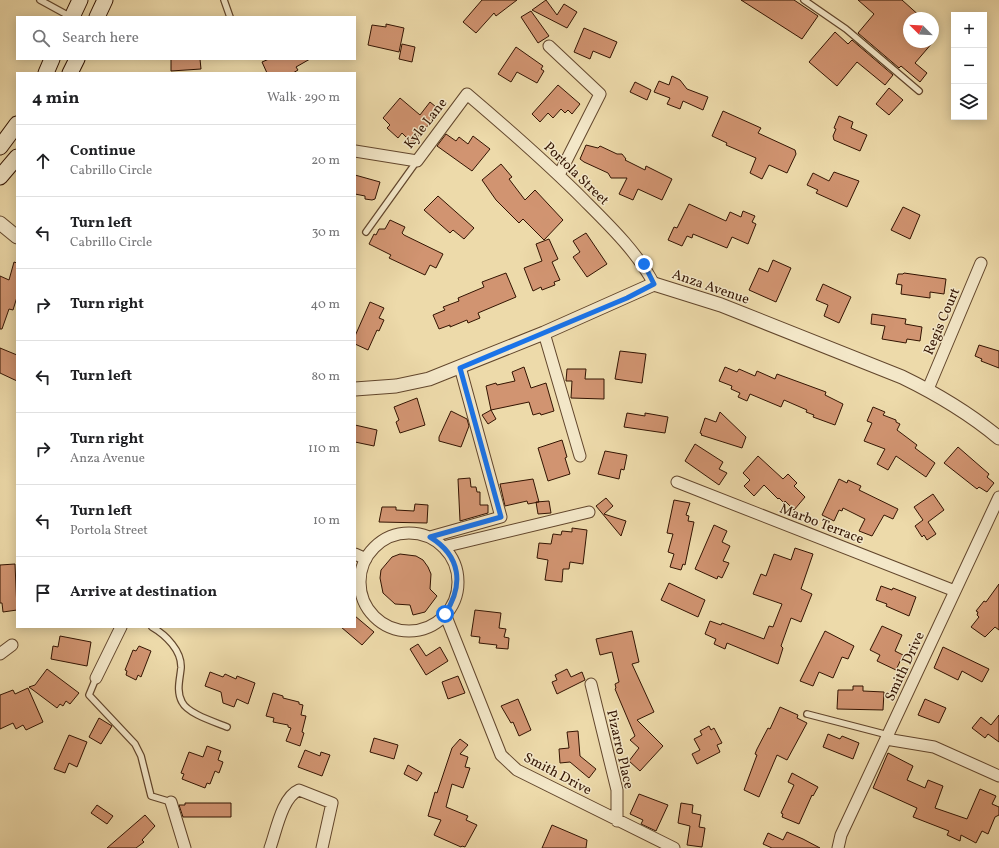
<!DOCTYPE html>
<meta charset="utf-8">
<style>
:root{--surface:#fff;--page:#f6f6f6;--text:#202124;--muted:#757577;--line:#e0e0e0}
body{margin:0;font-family:Vollkorn,serif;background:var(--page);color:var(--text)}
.controls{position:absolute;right:12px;top:12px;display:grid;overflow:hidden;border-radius:0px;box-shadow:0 2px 10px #0003}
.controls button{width:36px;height:36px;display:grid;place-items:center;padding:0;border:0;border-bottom:1px solid var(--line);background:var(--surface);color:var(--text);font:20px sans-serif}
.compass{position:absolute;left:903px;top:12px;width:36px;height:36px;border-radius:50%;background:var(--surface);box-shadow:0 2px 10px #0003;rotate:294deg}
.stop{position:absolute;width:12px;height:12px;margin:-9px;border:3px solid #1a73e8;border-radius:50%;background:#fff}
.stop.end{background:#1a73e8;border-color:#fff;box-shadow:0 1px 4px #0008}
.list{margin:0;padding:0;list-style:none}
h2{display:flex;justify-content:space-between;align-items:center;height:52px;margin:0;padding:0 16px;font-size:17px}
h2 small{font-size:13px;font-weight:400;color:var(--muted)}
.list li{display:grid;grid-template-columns:26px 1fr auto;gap:12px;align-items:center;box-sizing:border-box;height:72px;padding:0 16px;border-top:1px solid var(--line)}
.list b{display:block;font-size:15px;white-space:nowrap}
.list p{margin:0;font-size:13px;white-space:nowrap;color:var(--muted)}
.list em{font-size:13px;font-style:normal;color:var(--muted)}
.icon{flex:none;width:22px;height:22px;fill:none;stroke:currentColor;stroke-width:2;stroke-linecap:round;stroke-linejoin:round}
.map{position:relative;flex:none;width:999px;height:848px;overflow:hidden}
.search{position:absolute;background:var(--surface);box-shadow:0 2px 10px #0003;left:16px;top:16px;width:340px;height:44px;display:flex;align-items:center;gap:10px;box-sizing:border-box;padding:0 14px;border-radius:0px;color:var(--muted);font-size:15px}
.panel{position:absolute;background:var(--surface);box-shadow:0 2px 10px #0003;left:16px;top:72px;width:340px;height:556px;border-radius:0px}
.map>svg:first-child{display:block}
.building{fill:#d19471;stroke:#331402}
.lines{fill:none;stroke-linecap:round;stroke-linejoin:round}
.service-casing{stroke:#62462c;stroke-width:8}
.minor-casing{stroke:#62462c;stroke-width:13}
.tertiary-casing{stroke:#62462c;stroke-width:15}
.secondary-casing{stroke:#331402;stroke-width:17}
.service{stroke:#f3e7c8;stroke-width:5.5}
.minor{stroke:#f3e7c8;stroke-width:11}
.tertiary{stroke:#f3e7c8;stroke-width:13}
.secondary{stroke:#f3e7c8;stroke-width:15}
.route{stroke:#1a73e8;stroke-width:5}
.labels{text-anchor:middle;stroke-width:3;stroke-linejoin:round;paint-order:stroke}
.street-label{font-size:14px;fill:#331402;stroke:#f3e7c8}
</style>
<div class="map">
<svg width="999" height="848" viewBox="0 0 999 848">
<rect width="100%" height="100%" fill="#eddaaa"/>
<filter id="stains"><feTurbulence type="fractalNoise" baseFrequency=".005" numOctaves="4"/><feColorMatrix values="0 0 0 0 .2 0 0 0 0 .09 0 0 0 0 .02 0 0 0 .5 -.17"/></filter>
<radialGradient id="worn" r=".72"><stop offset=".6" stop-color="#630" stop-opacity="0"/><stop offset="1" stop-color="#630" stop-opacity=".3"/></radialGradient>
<path class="building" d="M482,0H517L496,16L494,13L476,33L463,22Z
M546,0L557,15L564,4L577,12L567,28L532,10Z
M741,0H794L818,16L802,39Z
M858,0H902L922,18H909V42H933L915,63L927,73L920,82L901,66L899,68L858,33L874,14Z
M531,11L549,36L538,43L521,17Z
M386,24L404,28L399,52L368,45L372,25L386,27Z
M584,28L617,42L610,58L593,51L590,59L574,52Z
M835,32L848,44L852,40L893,75L885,85L857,62L837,86L809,62Z
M402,44L415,47L412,62L399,59Z
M516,47L543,66L541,69L544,71L537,83L517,72L511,82L498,74Z
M171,59H200L201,69L171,71Z
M269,59H310L296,67L298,70L293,73H267L262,62Z
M672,76L680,80L687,89L708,97L703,110L683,101L680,109L667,104L670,98L654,92L659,81L669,85Z
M635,82L651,90L647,100L630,92Z
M558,85L580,104L572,114L568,110L565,113L561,109L553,118L548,113L540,122L532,114Z
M889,88L903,100L889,115L876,104Z
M400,98L420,115L430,102L441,111L412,143L402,133L398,138L387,128L390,125L383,118Z
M723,111L761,128L758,133L795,150L796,154L787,173L769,165L762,179L750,173L756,158L726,145L727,143L712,136Z
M839,116L853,122L851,128L867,135L860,151L834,140L833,136L836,129L834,128Z
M446,134L456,141L459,137L468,144L473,136L490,149L472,171L437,146Z
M586,145L598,148L600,146L617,154H622L626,159L625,160L645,170L646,166L672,179L662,200L638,189L633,200L619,194L627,178H611L608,173L584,162L580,159Z
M501,164L512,177L509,179L525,200L535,190L563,220L544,240L523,219L519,223L496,200L482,180Z
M834,172L859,181L847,207L816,193L818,190L807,185L813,173L829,181Z
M355,175L380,182L375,199L372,200L365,199V196L355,194Z
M438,196L474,228L464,239L453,230L450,233L424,210Z
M689,204L726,221L730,212L741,217L743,211L755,216L752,222L756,224L748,244L732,237L727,248L693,234L692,238L687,236L682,246L668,240L674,227L677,228Z
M903,207L920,215L910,239L891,230Z
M390,220L405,227L402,233L404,235L443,254L436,268L430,265L425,275L389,258L391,255L369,244L374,234L376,235L379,229H385Z
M586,233L607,264L587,277L573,257L580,252L573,241Z
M549,239L558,259L552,262L560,280L554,282L555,285L542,290L541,287L533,291L524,268L542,261L536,244Z
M773,260L791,268L776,302L749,290L759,268L768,272Z
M14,262L17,263V297L13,310L9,309L2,329H0V276L9,280Z
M506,273L516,297L478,313L480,318L468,323L467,320L450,327V325L439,329L433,315L445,310L443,307L459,301L458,298L484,287L482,282Z
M904,273L946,279L944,294L930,292V298L901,294L902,285L896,284L898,274H903Z
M823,284L851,297L839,323L824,316L828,305L816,300Z
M370,302L384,308L379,318L384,320L379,331L377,330L368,350L355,344V336Z
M872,314L906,319L905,324L922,327L920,341L907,339L906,343L882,339L885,326L871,324Z
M979,345L999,351V368L981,361L982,359L975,356Z
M0,348L17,355V381L0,373Z
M620,351L646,354L642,383L615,379Z
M524,367L531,388L546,383L554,411L541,415L540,413L533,415L529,402L491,410L486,386L496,383L497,385L515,381L512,372Z
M725,367L737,372L739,369L755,376L757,371L775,379L777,374L826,392L825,395L843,404L835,425L813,417L814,415L806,412L807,410L784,400L781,407L750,394L747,401L738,397L740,393L731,389L732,386L719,381Z
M567,369H586L585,379H604V399L571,398L572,381H566Z
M417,398L425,425L400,433L396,422L399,420L394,407Z
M873,407L885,412L883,415L896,420V422L900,424L897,430L917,445L915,448L935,463L926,477L896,456L888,470L877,464L885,449L864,441L872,423L867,421Z
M491,410L496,419L488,424L482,415Z
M451,411L467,419L469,426L461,447L439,441V437Z
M720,412L746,437L742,448L701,435L702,434L700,433L705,418L716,422Z
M627,413L645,416V413L668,417L665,433L624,427Z
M355,425L377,430L374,446L355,442Z
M562,440L567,457L565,458L570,474L548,481L538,448Z
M695,444L723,462L719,469L727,473L719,485L685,461Z
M958,447L989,474L987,477L994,483L987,492L979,487L977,489L944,463Z
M605,451L627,455L624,470L621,469L619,479L598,474Z
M758,456L783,479L788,474L797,483L794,486L805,497L794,510L785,501L784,503L779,498L778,499L764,485L754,496L744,486L750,480L743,473Z
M470,478L471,487H476L477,492H480V505H488V513L460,521L458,479Z
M533,479L539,502L528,504L527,501L505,506L500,484Z
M839,479L847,483L848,480L861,486L859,490L898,509L893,519L884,515L872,536L859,531L865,519L843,508L842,511L839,510L834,521L822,515Z
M933,494L944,510L928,522L936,534L927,540L924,535L922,537L915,526L923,520L914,507Z
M606,498L613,506L604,514L626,521L621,536L596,506Z
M674,500L690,503L686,515L689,516L688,521L694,522L685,565L683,564L681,570L670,567L674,554L668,552L673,534L667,533Z
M549,501L551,513L538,514L536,502Z
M415,504L428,505L427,523L379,522L382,507H396V510L414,511Z
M714,525L727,531L722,542L730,546L723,561L729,563L722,578L718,576L717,579L695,569Z
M572,528L587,530L583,564L570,562L569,569H563L562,582L545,580L548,560L537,558L539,543L551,544L553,534L561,535L562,531L572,532Z
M795,548L813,554L801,589L812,594L801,622L791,618L781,646L783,648L778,664L727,643L725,649L714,644L716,639L705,634L710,621L721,625L722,623L764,639L769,626L773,627L782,604L753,594L761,574L766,576L774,554L791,560Z
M400,554L416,556L423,560L428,567L431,574L430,589L437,596L425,612L413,615L410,605L395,604L383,593L380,578L381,570L392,557Z
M15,564L17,610L3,612L2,603H0V565Z
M669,583L705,600L698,617L661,600Z
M999,584V630L995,627L985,637L971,627L979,617L977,615L978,612L976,611L984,601L986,602Z
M881,586L892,590L893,588L916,597L909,616L886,606L887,604L876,600Z
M475,610L501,613L499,628L506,629L504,637L509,638L508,649L496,648L497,645L479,643L480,637L471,636Z
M355,616L374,632L362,645L341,627H355Z
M882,626L902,635L895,651L903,655L896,670L877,661L880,655L870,650Z
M632,631L639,662L632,664L654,712L637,720L663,746L640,771L629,761L639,748L630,740L635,736L615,689L616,688L615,684L619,682L612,652L600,655L596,639Z
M825,631L854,646L848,659L842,657L833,678L819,672L813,686L800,681Z
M60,636L91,642L87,666L51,659L53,646L58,647Z
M418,644L426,656L440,647L448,661L426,675L410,649Z
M139,646L151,651L141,677L138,675L136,680L126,675L127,671L125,670L133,650L136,651Z
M943,647L989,669L982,682L962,671L958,680L934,668Z
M47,669L79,693L70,704L66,701L63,706L60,704L57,708L29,687L35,685Z
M567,669L571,677L582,672L585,680L557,694L552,682L557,680L555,675Z
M210,672L223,677L225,674L236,679L237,676L255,683L248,704L237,699L234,707L223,703L221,692L205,686Z
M458,676L465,693L448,699L442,682Z
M853,686H863V691L884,692L883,710L837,709L838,690H853Z
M28,688L43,722L26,730L23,725L16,729L13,723L0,729V695L13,690L15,694Z
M273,693L283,696V698L299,702V704L303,705L301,715L306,716L302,732L304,733L300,746L286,741L291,728L288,727V725L273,722L274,718L266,716Z
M518,699L531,730L519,736L513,722L511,723L501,706Z
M925,699L946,708L939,723L918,715Z
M780,707L798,715L797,718L807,723L787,760L777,755L759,797L744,790L757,755L755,754L757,749L768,728L770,729Z
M999,715V742L988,734L985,738L972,728L981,717L991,725Z
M99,718L112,726L101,744L89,737Z
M709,726L711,730L714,728L722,743L717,745L720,752L697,764L692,754L700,750L694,739L702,735L700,731Z
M578,731L580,756L596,769L589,778L570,762L560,763L559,749L569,748L567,732Z
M828,734L840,739L842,736L859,743L853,759L823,747Z
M69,735L87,742L77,767L69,763L65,773L54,769Z
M374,738L398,745L394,759L370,752Z
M460,739L468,745L460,754L468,757L465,767L470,768L463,788L452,784L446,807L468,816L466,820L477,825L465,847L462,846L461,847L434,835L441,820L428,816L435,792L437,793L452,748Z
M207,746L221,751L218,760L223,762L219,773L215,771L210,784L207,783L205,788L182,779L184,774L181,773L189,752L203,757Z
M305,750L320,756L321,752L330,755L322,776L298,767Z
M888,753L913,766L907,780L925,788L928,780L943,786L935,808L967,819L980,789L996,796L992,804L999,807V815L995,817L988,834L982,831L976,843L961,835L960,841L947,835L949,831L913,817L917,808L873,788Z
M408,765L422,773L417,781L404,774Z
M792,773L818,787L813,796L812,795L799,824L782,817L783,814L781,813L794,785L788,782Z
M639,794L668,805L656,831L641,824L643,820L630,814Z
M185,803H231V817H183L179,805H185Z
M681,803L693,805L692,813L701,815L699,827L705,828L702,847L687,845L690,826L678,823Z
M97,805L113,816L107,824L91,813Z
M145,815L155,826L142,840L144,842L136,848H107Z
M552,825L587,840L586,848H542Z
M787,832L803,839L820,848H772L763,844L768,833L783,840Z"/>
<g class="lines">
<defs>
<path id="service" d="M40,0L71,17
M224,0L230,17
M804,0L846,29L919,91
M366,232L417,161
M152,627C166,635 182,651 181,668C180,679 176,691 182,702C188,714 215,722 227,727
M96,678L89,695L135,744L141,756L151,796L171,802
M807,714L888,735"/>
<path id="minor" d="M549,46L600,94L559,175
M355,151L417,161L467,94C507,128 547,163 584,200C610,226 637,252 654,284
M544,333L580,456
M928,389L981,263
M677,482L955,591
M360 582a49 49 0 1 1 98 0a49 49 0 1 1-98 0Z
M430,537L501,517L460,367
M443,547L589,512
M355,554L366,559
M445,614L501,755L517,770L674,848
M0,654L12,645
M96,678L121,627
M591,684L617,790V821
M886,739L934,747L999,776
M171,802L185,848
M270,848C276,832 282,797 299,790L332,803L322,848
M838,848L841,835L999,497"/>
<path id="tertiary" d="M0,223L17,237
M355,389L396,386L429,379L544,333L654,284L721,305L902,377C937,394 969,413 999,438"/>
<path id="secondary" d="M72,17L80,0
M97,17L105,0
M46,73L52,59
M70,73L77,59
M0,147L17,124
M0,177L17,157"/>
</defs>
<use href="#service" class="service-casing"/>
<use href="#minor" class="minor-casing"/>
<use href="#tertiary" class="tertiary-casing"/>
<use href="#secondary" class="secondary-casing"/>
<use href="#service" class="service"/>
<use href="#minor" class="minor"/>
<use href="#tertiary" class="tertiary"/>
<use href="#secondary" class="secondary"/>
</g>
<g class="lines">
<path class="route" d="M445,614C464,585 461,556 430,537L501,517L460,368L627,298L654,284L644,264"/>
</g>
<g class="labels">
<g class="street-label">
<text transform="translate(425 123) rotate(-52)" y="5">Kyle Lane</text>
<text transform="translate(577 173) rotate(44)" y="5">Portola Street</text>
<text transform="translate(711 286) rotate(19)" y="5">Anza Avenue</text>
<text transform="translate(941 321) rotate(-67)" y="5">Regis Court</text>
<text transform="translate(822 523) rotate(21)" y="5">Marbo Terrace</text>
<text transform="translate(904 666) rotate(-65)" y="5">Smith Drive</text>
<text transform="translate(621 749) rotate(77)" y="5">Pizarro Place</text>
<text transform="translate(558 773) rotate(28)" y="5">Smith Drive</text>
</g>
</g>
<rect width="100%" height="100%" filter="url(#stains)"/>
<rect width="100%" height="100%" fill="url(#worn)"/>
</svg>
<div class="controls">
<button>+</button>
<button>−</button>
<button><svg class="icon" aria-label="layers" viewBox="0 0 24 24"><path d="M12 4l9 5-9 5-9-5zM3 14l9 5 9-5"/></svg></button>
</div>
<svg class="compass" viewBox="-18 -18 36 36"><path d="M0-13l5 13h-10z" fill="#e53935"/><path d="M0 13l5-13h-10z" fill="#757577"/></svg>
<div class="stop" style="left:445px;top:614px"></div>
<div class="stop end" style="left:644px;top:264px"></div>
<div class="search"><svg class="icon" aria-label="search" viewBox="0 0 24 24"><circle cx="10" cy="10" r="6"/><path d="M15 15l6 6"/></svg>Search here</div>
<section class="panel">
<h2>4 min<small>Walk · 290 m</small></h2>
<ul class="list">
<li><svg class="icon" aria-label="ahead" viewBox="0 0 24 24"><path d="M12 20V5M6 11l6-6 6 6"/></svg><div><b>Continue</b><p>Cabrillo Circle</p></div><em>20 m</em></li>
<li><svg class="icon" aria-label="left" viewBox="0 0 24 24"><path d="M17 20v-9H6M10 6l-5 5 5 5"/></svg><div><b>Turn left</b><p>Cabrillo Circle</p></div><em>30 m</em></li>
<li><svg class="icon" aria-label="right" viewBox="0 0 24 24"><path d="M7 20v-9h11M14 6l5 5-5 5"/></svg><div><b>Turn right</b></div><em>40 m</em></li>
<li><svg class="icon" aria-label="left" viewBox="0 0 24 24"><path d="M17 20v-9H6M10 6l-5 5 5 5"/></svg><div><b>Turn left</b></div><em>80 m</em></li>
<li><svg class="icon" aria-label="right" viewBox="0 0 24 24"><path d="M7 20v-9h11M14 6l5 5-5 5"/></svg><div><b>Turn right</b><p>Anza Avenue</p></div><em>110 m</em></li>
<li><svg class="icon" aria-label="left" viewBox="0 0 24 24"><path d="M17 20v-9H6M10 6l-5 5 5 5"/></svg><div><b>Turn left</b><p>Portola Street</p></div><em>10 m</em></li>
<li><svg class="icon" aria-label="arrive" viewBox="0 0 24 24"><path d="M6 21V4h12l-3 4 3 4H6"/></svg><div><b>Arrive at destination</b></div></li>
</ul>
</section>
</div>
